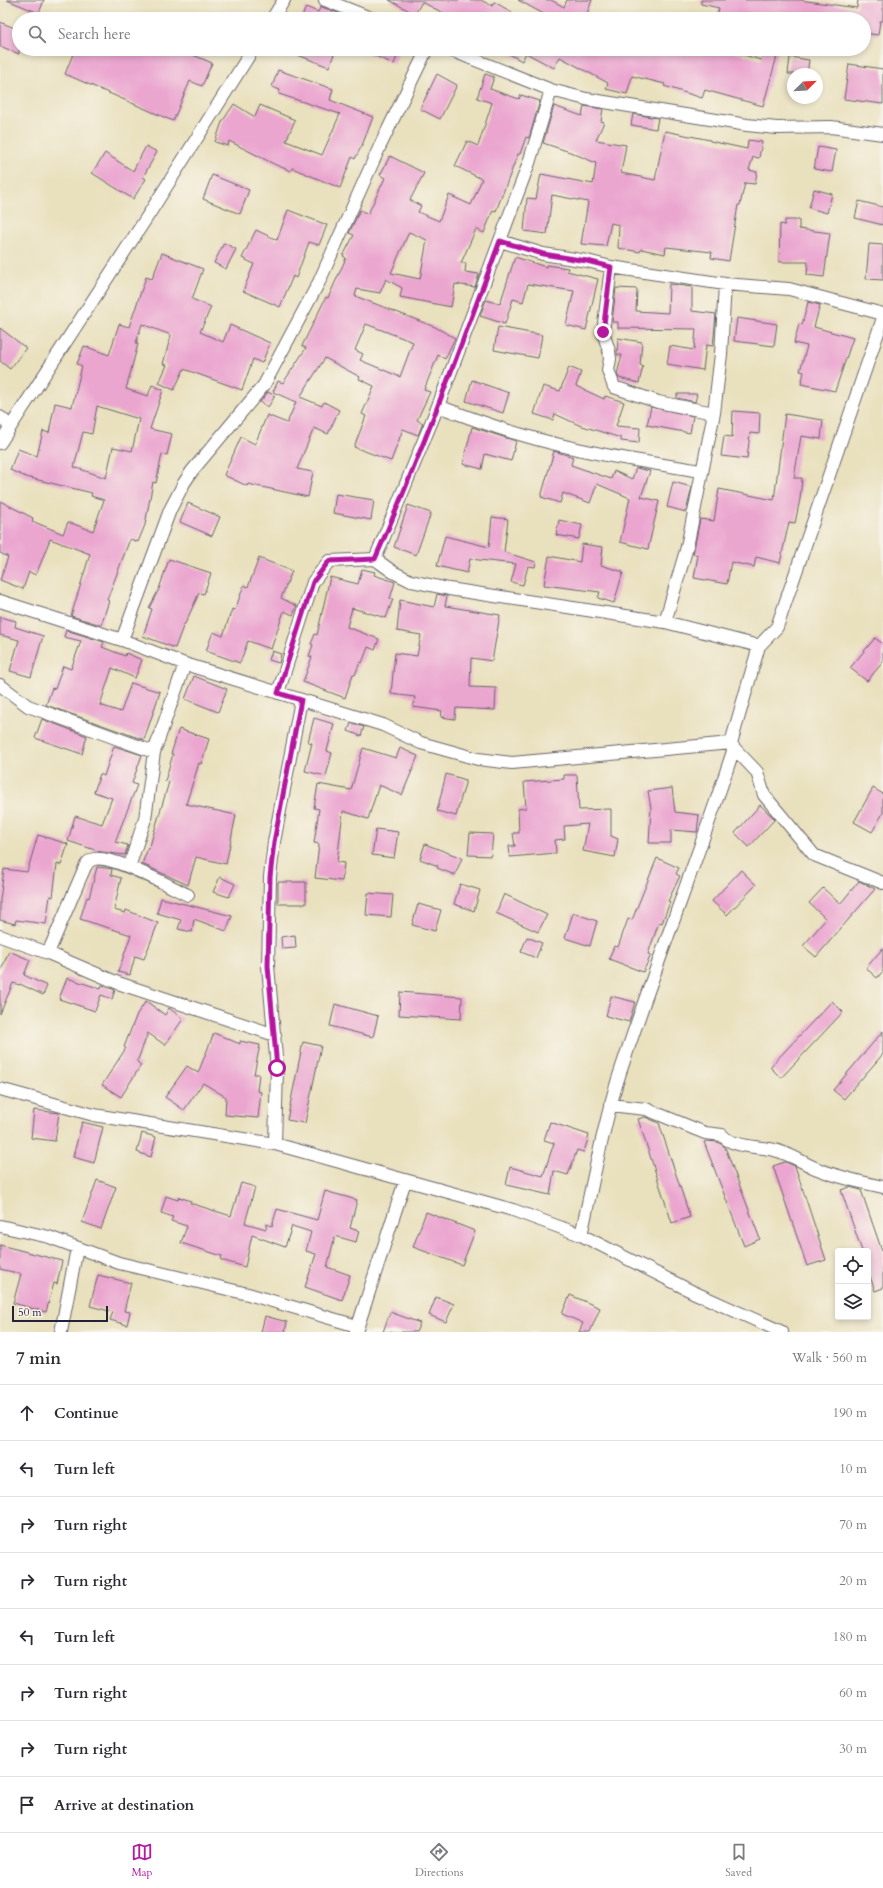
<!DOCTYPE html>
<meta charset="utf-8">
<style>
:root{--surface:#fff;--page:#f2f2f3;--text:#2b2b33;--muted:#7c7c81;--line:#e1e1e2;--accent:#b5179e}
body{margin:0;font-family:Cardo,serif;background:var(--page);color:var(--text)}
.controls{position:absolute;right:12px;bottom:12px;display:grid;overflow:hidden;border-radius:4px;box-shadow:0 2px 6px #0003}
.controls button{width:36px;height:36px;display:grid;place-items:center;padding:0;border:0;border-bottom:1px solid var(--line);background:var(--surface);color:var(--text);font:20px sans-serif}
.compass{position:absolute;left:787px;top:68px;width:36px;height:36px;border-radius:50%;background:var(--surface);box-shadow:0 2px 6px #0003;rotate:66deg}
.scale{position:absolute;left:12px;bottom:10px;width:96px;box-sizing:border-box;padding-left:4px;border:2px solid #22223b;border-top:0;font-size:11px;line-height:14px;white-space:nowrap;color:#22223b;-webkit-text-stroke:3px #f7f3e8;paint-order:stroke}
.stop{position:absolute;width:12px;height:12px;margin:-9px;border:3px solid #b5179e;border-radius:50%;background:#fff}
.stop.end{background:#b5179e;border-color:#fff;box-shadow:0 1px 4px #0008}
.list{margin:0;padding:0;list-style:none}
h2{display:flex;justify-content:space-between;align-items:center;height:52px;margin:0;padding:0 16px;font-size:17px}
h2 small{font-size:13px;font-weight:400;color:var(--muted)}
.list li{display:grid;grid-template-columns:26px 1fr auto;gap:12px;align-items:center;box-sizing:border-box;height:56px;padding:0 16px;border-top:1px solid var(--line)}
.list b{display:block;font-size:15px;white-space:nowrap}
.list em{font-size:13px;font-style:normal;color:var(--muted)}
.icon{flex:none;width:22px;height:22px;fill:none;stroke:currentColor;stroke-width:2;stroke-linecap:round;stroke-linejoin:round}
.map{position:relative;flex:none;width:883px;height:1332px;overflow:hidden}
.search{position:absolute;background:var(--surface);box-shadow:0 2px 6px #0003;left:12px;right:12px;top:12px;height:44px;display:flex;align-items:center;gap:10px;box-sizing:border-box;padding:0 14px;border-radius:22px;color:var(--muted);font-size:15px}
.sheet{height:500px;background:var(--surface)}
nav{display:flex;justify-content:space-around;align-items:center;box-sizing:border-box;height:56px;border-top:1px solid var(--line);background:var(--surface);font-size:11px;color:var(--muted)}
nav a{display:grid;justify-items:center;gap:2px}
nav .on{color:var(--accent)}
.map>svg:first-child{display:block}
.building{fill:#eba6d0;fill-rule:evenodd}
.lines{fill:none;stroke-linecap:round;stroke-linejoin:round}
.minor-casing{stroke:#686468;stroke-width:14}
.minor{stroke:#fff;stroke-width:12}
.route{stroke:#b5179e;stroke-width:5}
</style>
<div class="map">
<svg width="883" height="1332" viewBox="0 0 883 1332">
<rect width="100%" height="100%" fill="#f7f3e8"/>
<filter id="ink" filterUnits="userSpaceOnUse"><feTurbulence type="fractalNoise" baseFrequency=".025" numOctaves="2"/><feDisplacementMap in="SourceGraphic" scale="8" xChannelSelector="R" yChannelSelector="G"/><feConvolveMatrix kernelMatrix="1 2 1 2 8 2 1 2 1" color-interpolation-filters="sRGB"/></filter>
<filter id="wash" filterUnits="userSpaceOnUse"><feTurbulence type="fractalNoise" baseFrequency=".012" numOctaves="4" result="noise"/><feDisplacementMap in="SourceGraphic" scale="16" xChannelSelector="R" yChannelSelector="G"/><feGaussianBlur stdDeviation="0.9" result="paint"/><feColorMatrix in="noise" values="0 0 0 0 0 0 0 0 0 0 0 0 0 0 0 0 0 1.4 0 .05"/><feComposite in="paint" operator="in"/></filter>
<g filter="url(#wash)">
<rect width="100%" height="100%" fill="#e9e0bd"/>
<g id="blocks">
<path class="building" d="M7,0H44L39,13Z
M389,0H481L492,6L494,2L512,12L508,19H455L422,2L415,14Z
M518,0H551L564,7L567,0H592L585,19H553Z
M701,0H800L857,8L858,0H883V21H880L878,35L864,33V19H783L765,14L764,19H716L719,8L701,4Z
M321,6L322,7L353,19H301L306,7L318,12Z
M0,22L19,30V54L0,46Z
M75,49H179L212,63L202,86L190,81L173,121L65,74Z
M282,49H336L329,67Z
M359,49H400L394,64Z
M500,49H723L761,60L765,49H779L763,106L705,90L702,98L664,86L665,84L632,76L627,94L606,89L608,83L560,57L554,68L526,53L522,61Z
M790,57L809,60L807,74H788Z
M849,64L883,69V104L844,99Z
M278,70L333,89L330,100L373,117L363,143L355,159L352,157L340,188L292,168L291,171L276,165L229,141L228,146L215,142L222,122L234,104L255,117L260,105L295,120L286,141L322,155L340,114L279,94L280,90L272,87Z
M437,74L457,85L440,119L420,109Z
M485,74L494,77L490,89L519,99L521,95L540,101L529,138L526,137L520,154H518L496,211L493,210L484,233L476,229L461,263H466L465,272L479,274L475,287L455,284L451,307L400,297L402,288L386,279L380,293L357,289L355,296L435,327L455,338L445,359L438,355L424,390L430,392L417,420L423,423L418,435L403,429L391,461L354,447L366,416L362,414L374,386L359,379L360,377L325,358L300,397L322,406L324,402L339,410L328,434L314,428L297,469L313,472L308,497L248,484L247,486L224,475L241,437L255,444L267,415L287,423L296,402L273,392L278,381L283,383L306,348L302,346L326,297L328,298L346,258L343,256L354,235L349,233L360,210L368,214L385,178L380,175L390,156L424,173L410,200L421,206L418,212L439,221L449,195L471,205L482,179L455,166L467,141L478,146L492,103L477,98ZM409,232L427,240L420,279L391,273ZM366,324L413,342L400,377L360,360L363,354L355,350Z
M554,106L582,116L584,106L603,109L601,121L604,122L596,140L626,145L621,173L655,180L665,131L710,140V141L747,149L748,140L762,142L759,158L753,157L749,170L757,172L755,184L745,183L740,205H738L729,261L711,258L712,252L666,247L665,254L641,249L640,252L618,248L619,225L611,223L606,246L581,244L588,202L552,195L547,234L524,231L527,198L536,199L541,174L593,184L596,163L570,152L543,143Z
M633,114L658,118L656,129L631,125Z
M146,146L157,152L143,177L146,179L133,199L92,173L105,153L133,171Z
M818,147L836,150L832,172L814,169Z
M212,175L249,190L240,214L203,199Z
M814,189L832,194L827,213L809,208Z
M859,201L883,207V225L855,218Z
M288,210L327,225L319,245L309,242L296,278L293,276L280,307L243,291L254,264L242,258L256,230L277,240Z
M785,220H799V229L830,233L824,277L807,275L808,262H779L780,224L785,225Z
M224,243L236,249L226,269L214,263Z
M869,244L883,245V280L866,279Z
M162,253L203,269L192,299L211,307L200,332L223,342L230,325L270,343L262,363L253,359L242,390L184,369L174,390L159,383L167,365L163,364L171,335L142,324L136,343L138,344L126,389L148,396L152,385L163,390L150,429L172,434L167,455L162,454L156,483L153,482L145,525L138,542L130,539L107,600L109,601L101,625L71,616L90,554L50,539L36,575L29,572L23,589L0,580L8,557L0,553V501L33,518L32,521L63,534L68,522L93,531L104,500L91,496L92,493L26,477L10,470L18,449L37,456L43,431L49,433L55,403L72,407L82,366L77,364L84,346L109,355L119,324L129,327L146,277L152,279ZM97,406L139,419L132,451L113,447L106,478L74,467L83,432L92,434Z
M515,257L546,267V265L568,268L567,271L598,279L586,330L566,325L574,291L528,284L523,302L513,299L505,324L480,316L486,300L500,304Z
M669,284L692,287V311L716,314L713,346L706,345L703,370L667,364L670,346L694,350L696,329L618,328V322H612L616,288L637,289L636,311L668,313Z
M808,302L820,305L814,327L853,338L835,391L801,384L804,372L800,371L807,346L794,343L799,324L802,325Z
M737,318L777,324L774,346L734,341Z
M498,327L542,335L538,358L494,350Z
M0,328L26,348L10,369L0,361Z
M618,338L642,342L640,365L643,366L639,383L619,378L617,374L622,355H617Z
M569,367L581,372L576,386L604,399L605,396L624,402L616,426L640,428L639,443L621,441V438L579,425L555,414L553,420L534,414L543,386L560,391Z
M472,380L509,393L503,413L466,401Z
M268,392L275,396L268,407L260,402Z
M677,394H697L695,402L677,398Z
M651,407L693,416L690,433L647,425Z
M733,411L760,413L759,434L750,433L747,459L721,456L724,436L732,437Z
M785,414L823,420L821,439L801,436L794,478H802L800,499L795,523L789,522L780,563L756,557L754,567L731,562L727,584L694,578L698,555L693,554L700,519L714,521L719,489L774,500Z
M472,427L516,441L511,461L485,454L482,469L463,464Z
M554,451L573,457L571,465L611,479L614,471L632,479L636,468L650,471L641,497L659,501L648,549L620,542L630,498L597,484L590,503L563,493L560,503L541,497Z
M673,482L692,487L686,512L667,507Z
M336,494L374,500L371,520L333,513Z
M188,503L220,517L212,536L180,522Z
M408,505L431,513L416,555L394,547Z
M492,517L508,519L504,552L536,562L535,567L528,566L523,585L511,582L516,564L470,559L467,573L437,566L445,536L489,547Z
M559,520L582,525L579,539L556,535Z
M582,544L603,547L601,565L623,572L614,603L598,598L600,592L544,585L549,556L580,562Z
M259,558L292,571L281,598L297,606L293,615L284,611L271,649L248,641L240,663L206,651L213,632L223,636L232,609L235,610L244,585L248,587Z
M169,559L211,573L204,594L199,593L185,624H184L175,648L143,636L152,609L149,608L159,589Z
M362,569L375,572L374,575L395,582L390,599H393L386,618L352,608L347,627L379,639L375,650L368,647L362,663L360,662L355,675L353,674L345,698L303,682L312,657L309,656L313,645L311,644L315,634L317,635L330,577L358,584Z
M437,594L447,596L445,606L500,615L492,661L471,658L470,687L496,688L495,710L456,708L455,719L441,717L442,711L413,707L415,697L391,694L395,653L417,656L421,635L397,631L400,600L434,607Z
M0,617L16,621L15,627L43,636L31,677L10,671L19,640L0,635Z
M66,630L104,642L102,647L125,656L126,653L142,660L135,678L112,668L100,705L121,712L131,683L160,692L144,740L46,705L52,688L55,689L63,666L71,669L81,641L64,637Z
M875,638L883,644V662L867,681L850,668Z
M272,651L281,654L279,663L269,660Z
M194,676L227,689L218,712L185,699Z
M314,718L334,724L327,751L332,753L326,776L305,771L312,743L308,742Z
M42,719L87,736L82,754L35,738Z
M351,723L364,727L361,736L348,731Z
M179,729L209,739L201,764L199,763L186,804L236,815L226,864L196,857L188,885L142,864L148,848L149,849L169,782L165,781L173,754H171Z
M114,746L142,755L132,783L137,785L115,842L128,845L125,855L101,852L68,841L75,816L102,824L112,798L94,792L100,774L104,776Z
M363,748L396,758L400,748L418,756L402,795L379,785L368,819L343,811L337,862L344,863L342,881L315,878L319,844L314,843L319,809L314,808L318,784L351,790Z
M446,774L466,780L456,816L437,811Z
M564,775H577L579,810L611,809V836L618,839L615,857L583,851L588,824L564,826L565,839L555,840L556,853L510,857L509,846H515L513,833H519L518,809L526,808L524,782L564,779Z
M672,788L675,812L699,815L697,832L671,830V843H649L651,808L648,791Z
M873,788L883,794V813L872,832L854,822Z
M760,805L775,819L749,847L735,833Z
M376,829L398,832L394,858L372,855Z
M470,833L493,834L491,856L468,855Z
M38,835L68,844L61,865L57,864L53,897L50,896L46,924L16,920L15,924L0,920V900L4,869L27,872Z
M425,844L462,858L455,875L437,868L438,866L420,859Z
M657,858L679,868L676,874L680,876L668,901L670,902L662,923L659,922L648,954L651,955L643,972L609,959L614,946L618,947L628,919L632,920Z
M97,867L112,869L111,875L121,878L114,910L125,913L126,910L158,923L144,959L135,956L130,975L118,972L131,935L80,919L87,897L89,898Z
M741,870L756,885L727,915L712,901Z
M220,877L235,884L229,897L213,892Z
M859,881L875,889L816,957L803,946L826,919L809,903L823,888L840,904Z
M278,882H306V904H278Z
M460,884L480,890L474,911L454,904Z
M368,893L393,895L391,917L366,915Z
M504,894L547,915L538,932L496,913Z
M161,898L232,916L226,931L194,919L192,932L178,929L181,920L157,913Z
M418,904L441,910L435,931L412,925Z
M573,913L597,921L590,946L565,938Z
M295,935L296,948L282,949L281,937Z
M527,937L542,943L536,958L521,952Z
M883,948V971L877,978L866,968Z
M9,951L30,960L24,975L47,986L43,995L20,984V985L13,983L0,1014V973Z
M67,978L101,989L102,985L115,990L112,999L101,995L95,1011L59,999Z
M400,992L462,997L461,1019L399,1015Z
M611,996L635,1002L629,1022L606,1016Z
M146,1001L165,1015L169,1008L183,1019L165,1045L148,1033L137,1062L141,1065L121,1097L102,1085L126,1048L124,1047L137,1014Z
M832,1001L843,1012L781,1078L770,1067Z
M335,1004L378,1016L373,1037L330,1026Z
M883,1031V1054L844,1099L833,1090Z
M214,1033L240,1044V1041L260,1045L254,1074H259L257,1091L261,1092L258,1118L225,1115L226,1097L203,1083L184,1110L165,1097L187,1066L198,1073Z
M303,1042L321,1046L305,1123L287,1120Z
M34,1110L59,1113L55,1141L31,1138Z
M645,1117L659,1123L690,1217L672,1223L638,1119Z
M82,1122L103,1127L94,1163L73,1157Z
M550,1122L589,1135L584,1152L577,1150L568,1175L554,1171L550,1195L506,1185L510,1167L543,1176L554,1143L544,1140Z
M142,1133L156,1137L151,1157L137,1152Z
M707,1141L718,1142L725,1147L760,1239L744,1246L704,1142Z
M785,1162L795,1166L826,1260L807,1266L773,1166Z
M97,1180L116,1187L101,1229L82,1222Z
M241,1183L255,1187L245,1223L266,1229L267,1224L272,1226L277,1209L317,1220L325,1191L357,1200L350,1228L359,1231L356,1242L335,1236L327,1267L350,1275L342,1300L305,1287L316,1254L306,1251L311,1232L292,1226L285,1247L252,1235L245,1267L221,1260L222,1256L181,1243L187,1226L171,1221L173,1217L161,1213L166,1196L178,1200L179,1197L191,1201L190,1203L231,1216Z
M850,1187L861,1190L883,1254V1288L875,1291L868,1270V1251H862L841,1190Z
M426,1212L475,1231L462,1265L413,1247Z
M0,1245L62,1261L57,1284L54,1283L46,1312L13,1303L21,1274L0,1269Z
M98,1275L131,1283L124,1311L130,1312L127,1325L110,1320L113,1312L90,1306Z
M570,1295L600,1308L590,1332H579L583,1323L562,1314Z
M436,1297L454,1304L446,1322L429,1315Z
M390,1312L420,1323L416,1332H383Z
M265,1316L287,1322L285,1332H261Z"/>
</g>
</g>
<g filter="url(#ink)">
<use href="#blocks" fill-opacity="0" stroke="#686468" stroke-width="1"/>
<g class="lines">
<defs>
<path id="minor" d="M325,0L373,19
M272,19L284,0
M448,49L551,90L586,99L747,125L777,128L831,127L883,134
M500,241L543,254L587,261L611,267L725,284L789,289L883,314
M611,267L603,332L609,351L610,359L608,370L614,387L658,402L714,413
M438,406C465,416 491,426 519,434C578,452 640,461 701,471
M0,417L10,426
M0,443L149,214L253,49
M375,559L438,406L529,163L551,90
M0,601L122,640L185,664L383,725L421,743L478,759L512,763L731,743
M665,622L687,547L714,413L721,354L725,284
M122,640L170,510L184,483L192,471L264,385L319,282L380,146L427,49
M0,685L28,706L154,752
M278,693L313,582L329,561L375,559L393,572L411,581L449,589L665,622L759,646
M734,748L757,772L764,795L814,855L883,883
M129,867L145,819L154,752L185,664
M0,936L48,953L118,983L275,1035
M48,953L85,867C87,863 89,860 94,859C113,855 169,886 188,895
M0,1089L94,1115L275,1144L513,1210L581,1235L693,1292L782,1332
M610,1105L646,1109L705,1133L722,1135C729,1146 758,1147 770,1149C787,1152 800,1161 815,1168C837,1177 860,1182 883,1187
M275,1144L277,1068L268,966L270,877L274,842L301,700
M0,1226L49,1237L119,1263L248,1294L357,1326
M581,1235C593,1183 602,1130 618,1079C654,968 698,859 734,748L731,743L759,646L777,627L883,318
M61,1332L77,1248
M356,1332L405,1181"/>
</defs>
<use href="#minor" class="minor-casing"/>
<use href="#minor" class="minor"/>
</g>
</g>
<g class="lines" filter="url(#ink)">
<path class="route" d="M277,1068L268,966L270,877L274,842L301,700L278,693L313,582L329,561L375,559C421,455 460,348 500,241L543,254L587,261L611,267L603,332"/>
</g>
</svg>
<div class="controls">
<button><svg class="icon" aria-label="locate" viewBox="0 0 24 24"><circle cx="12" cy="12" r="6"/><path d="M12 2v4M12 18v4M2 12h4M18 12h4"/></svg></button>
<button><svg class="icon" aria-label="layers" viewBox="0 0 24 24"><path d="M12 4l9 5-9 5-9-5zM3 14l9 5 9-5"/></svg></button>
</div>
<svg class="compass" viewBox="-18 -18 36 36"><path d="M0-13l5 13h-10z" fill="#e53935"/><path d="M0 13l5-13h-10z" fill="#7c7c81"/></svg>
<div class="scale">50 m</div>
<div class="stop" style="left:277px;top:1068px"></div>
<div class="stop end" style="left:603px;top:332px"></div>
<div class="search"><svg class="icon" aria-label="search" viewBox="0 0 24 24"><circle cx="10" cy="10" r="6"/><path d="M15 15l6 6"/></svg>Search here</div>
</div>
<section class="sheet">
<h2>7 min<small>Walk · 560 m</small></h2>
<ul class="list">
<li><svg class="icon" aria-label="ahead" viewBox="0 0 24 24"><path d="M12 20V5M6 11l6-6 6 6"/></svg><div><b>Continue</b></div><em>190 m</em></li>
<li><svg class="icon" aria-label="left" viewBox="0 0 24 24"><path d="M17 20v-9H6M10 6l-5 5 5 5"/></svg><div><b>Turn left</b></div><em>10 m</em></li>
<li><svg class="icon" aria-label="right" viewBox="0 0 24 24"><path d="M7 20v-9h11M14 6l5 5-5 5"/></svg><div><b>Turn right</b></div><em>70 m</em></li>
<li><svg class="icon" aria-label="right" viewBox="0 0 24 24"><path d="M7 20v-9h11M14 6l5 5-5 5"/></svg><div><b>Turn right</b></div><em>20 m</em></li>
<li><svg class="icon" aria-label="left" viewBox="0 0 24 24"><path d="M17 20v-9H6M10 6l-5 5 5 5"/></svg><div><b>Turn left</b></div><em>180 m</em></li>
<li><svg class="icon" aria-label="right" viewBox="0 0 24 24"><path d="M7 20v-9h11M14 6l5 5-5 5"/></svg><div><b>Turn right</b></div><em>60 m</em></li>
<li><svg class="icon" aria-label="right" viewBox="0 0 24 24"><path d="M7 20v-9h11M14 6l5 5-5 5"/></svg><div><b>Turn right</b></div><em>30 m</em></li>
<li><svg class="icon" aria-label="arrive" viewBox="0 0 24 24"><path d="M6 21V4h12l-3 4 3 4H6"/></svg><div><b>Arrive at destination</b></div></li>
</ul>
</section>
<nav>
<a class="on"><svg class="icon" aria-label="map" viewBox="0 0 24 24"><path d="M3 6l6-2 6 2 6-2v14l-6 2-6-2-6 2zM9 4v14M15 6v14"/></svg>Map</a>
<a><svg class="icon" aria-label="directions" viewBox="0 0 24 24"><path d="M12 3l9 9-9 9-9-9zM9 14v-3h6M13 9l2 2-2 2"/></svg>Directions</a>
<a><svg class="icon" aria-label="saved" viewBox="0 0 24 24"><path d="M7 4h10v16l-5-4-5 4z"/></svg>Saved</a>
</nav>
